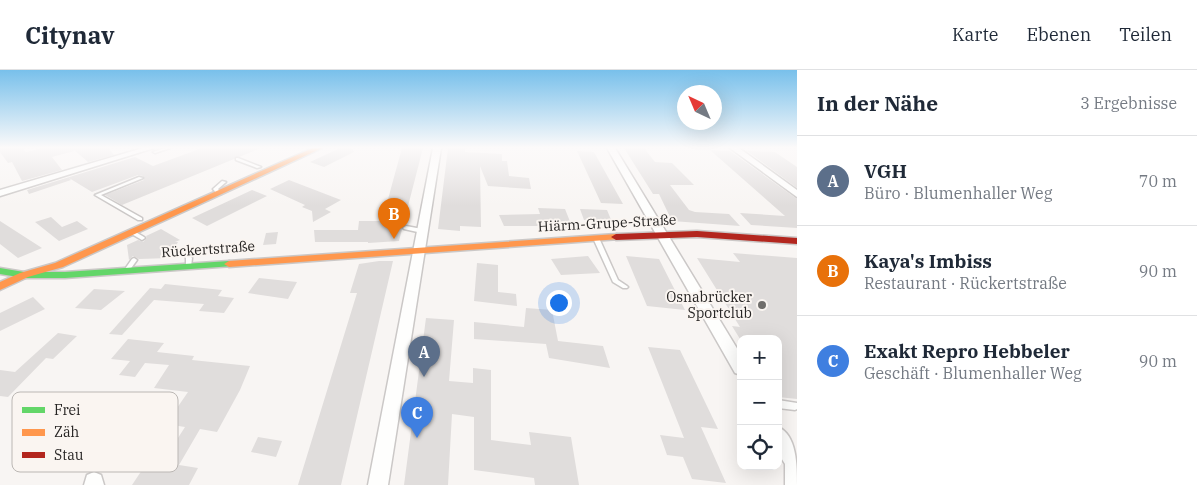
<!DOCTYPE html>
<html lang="de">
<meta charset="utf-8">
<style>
:root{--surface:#fff;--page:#f2f2f3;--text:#1f2937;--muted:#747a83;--line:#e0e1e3;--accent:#706e6c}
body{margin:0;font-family:"IBM Plex Serif",serif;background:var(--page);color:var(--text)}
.controls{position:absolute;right:15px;bottom:15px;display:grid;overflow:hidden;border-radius:10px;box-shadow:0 5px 20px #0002}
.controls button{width:45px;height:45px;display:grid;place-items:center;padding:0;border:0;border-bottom:1px solid var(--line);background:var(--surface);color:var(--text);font:25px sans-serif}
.compass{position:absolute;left:677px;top:15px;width:45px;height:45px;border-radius:50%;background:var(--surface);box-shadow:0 5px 20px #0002;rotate:316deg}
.you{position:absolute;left:558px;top:232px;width:18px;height:18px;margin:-12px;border:4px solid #fff;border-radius:50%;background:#1a73e8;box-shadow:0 0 0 8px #1a73e833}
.badge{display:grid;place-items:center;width:32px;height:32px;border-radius:50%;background:var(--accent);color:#fff;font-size:16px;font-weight:700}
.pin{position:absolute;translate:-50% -41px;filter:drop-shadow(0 1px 2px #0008)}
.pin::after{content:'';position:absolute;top:26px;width:18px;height:15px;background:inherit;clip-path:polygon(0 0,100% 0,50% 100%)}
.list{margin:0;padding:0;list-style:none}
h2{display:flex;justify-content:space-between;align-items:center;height:65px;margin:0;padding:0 20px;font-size:21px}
h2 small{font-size:16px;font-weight:400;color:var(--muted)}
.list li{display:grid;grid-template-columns:32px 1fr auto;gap:15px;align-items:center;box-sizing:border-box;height:90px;padding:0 20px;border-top:1px solid var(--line)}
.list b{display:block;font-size:19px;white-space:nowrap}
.list p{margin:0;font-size:16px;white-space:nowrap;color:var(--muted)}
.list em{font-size:16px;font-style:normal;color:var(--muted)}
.icon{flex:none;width:28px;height:28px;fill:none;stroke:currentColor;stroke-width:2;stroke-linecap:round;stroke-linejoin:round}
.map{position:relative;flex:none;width:797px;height:415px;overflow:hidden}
header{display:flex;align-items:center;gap:30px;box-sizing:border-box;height:70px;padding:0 25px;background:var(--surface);border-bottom:1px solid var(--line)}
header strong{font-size:24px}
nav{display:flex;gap:28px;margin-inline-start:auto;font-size:18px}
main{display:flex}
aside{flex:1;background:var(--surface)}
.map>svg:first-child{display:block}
.building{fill:#e0dddc}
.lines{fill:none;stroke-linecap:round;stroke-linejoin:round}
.lane-casing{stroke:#cbc8c7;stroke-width:3}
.street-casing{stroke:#cbc8c7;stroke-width:3}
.fast-casing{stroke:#cbc8c7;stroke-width:3}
.slow-casing{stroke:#cbc8c7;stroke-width:3}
.jam-casing{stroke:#cbc8c7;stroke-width:3}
.lane{fill:#fefefd;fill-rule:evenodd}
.street{fill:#fefefd;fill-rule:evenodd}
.fast{fill:#63d668;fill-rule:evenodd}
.slow{fill:#ff974d;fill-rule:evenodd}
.jam{fill:#b3261e;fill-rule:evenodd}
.poi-dot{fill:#706e6c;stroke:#faf5f1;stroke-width:2}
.labels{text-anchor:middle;stroke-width:4;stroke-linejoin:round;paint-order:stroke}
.street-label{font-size:14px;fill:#272524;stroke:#faf5f1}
.poi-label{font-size:14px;fill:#272524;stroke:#faf5f1;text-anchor:end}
.key{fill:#faf5f1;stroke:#bbb7b4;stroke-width:1}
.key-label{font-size:14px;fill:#272524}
</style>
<header>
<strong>Citynav</strong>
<nav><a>Karte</a><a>Ebenen</a><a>Teilen</a></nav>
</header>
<main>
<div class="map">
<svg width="797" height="415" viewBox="0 0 797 415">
<rect width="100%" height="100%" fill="#f8f5f3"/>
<path class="building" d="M0,78H22L26,82L43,78H108L114,85L88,92L73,79L74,81L52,87L62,100L22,111L12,92L8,93L0,82Z
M202,78H261L122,135L105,125L144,110L143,106L138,105L92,122L69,108L71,110L29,124L27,120L135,87L153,96Z
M340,78H352L354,82L324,97L310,92Z
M402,78H423L399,171L368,173V172H315L314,160H358L359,151H382Z
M448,78H465V82L502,84V91H507L509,106L529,108L531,119L488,116L480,96L481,157L460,156V161L438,159Z
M624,78H644L655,92L672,93L694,115H670L689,140L695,142L729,144L740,156L672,151L659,124H653Z
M710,80L730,81L797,129V158L751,155L740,143L785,146Z
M577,81L594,82L623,134L601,133Z
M747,81L775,82L797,97V118Z
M289,110L341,130L325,139L331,142L313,152L312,141L302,137L305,135L270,119Z
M252,120L267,126L207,156L192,148Z
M538,138L565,139L573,159L543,156H504L499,145L540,144Z
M580,139L607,140L612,152L584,150Z
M51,147L62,157L77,151L88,159L59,171L35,152Z
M0,151L42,178L18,188L0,174Z
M161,159L180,170L175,172H178L174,179L168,182L170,188L139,189L133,186L129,190L127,175L138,170L143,172L147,168L146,166Z
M278,162L276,174L263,175L266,163Z
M733,183L797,188V329L778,327V269H740L732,256L740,257L697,188L740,192Z
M588,186L600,203L561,205L551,189Z
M626,186L659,189L685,240L647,236Z
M379,191H393L341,415H298L357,223H350L359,194Z
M477,193L498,195V222L516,224L517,236L474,231Z
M259,208L297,212L288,229L248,223Z
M165,214L222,220L218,226L234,228L224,243L199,241L204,234L154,230L122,265L109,264L150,218L161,219Z
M94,219L125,221L101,240L75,238Z
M33,227L45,239L0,261V243Z
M526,238L552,240L558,271L603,276L610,298L549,288L546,274L474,269V252L524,257Z
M426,248L454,250L449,311L473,313V298L491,300V370L531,375L529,362L571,367L579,415H535L534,408L474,400V347L452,344L448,415H404Z
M58,263L77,266L53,289L46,288L8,327L0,326V300L15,302Z
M128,269L164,273L157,282L194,286L192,290L250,296L240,320L217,362L200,359L179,395L198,398L189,415H132L148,391L162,393L185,357L166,354L188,322L154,318L169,295L145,293L135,307L119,305L130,291L111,289Z
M648,277L680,280L718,359L701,357L726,413L692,409L683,387L667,385L660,365L684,368Z
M258,367L282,371L276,387L251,382Z"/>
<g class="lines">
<defs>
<path id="lane" d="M165,78H170L155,83L153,82Z
M236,88H238L261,97L257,98L236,90Z
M139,107L143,108L101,125L142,148V150H138L95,125Z
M222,111L226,112L218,119L221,123V124H217L213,119Z
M406,156L422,159L425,161L422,163L404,159L403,158Z
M132,160L144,167L145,168L142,170L130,163L129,162L130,161Z
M596,166L599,168L618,210L627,216L628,217L627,218H623L613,212L593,168Z
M172,181L187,182L192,188L191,197L189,198L186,196V188L183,185L170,184L169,183L170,182Z
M134,188L137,190L129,201H125L124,200L125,199L132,189Z
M778,330L797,333V339L795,340L778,338Z"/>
<path id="street" d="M143,78H154L0,126V120Z
M433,78H441L388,415H368Z
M607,78H615L741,285V305L735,303Z
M730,78H739L797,120V127Z
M778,357C797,365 797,396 797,415H785V394L778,383Z
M94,402L101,405L104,415H84L87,405Z"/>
<path id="fast" d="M229,191L233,192L234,194L233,196L65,208H24L0,204V198L24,202H65Z"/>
<path id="slow" d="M313,78H322L63,197L28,207L0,220V212L20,203L55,193Z
M616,164L620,165L621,167L620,169L229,197L224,194L229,191Z"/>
<path id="jam" d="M697,161L797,168V174L697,167L616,170L611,167L616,164Z"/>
</defs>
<use href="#lane" class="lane-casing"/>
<use href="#street" class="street-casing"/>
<use href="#fast" class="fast-casing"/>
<use href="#slow" class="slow-casing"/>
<use href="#jam" class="jam-casing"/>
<use href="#lane" class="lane"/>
<use href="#street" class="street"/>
<use href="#fast" class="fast"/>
<use href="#slow" class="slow"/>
<use href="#jam" class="jam"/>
</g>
<linearGradient id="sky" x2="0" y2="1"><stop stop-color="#78c0eb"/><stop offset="0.57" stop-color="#fcfafa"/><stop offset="1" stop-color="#fcfafa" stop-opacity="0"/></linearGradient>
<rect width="797" height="136" fill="url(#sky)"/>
<circle class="poi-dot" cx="762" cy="235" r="5"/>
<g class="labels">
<g class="street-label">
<text transform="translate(607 153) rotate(-3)" y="5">Hiärm-Grupe-Straße</text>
<text transform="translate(208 179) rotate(-4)" y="5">Rückertstraße</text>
</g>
<g class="poi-label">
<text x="752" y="232">Osnabrücker<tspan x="752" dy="16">Sportclub</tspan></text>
</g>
</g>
<rect x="12" y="322" width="166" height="80" rx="8" class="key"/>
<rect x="22" y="337" width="23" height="6" fill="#63d668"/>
<rect x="22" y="359" width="23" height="7" fill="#ff974d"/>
<rect x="22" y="382" width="23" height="6" fill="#b3261e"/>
<g class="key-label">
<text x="54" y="345">Frei</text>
<text x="54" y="367">Zäh</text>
<text x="54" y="390">Stau</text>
</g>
</svg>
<div class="controls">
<button>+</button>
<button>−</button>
<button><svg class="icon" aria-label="locate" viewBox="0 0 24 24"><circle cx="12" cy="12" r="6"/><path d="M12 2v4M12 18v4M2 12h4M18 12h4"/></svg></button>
</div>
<svg class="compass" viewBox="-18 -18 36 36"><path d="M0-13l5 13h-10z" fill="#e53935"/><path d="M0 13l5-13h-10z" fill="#747a83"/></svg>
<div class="you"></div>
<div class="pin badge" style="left:424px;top:307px;background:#5c6f8a">A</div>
<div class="pin badge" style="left:394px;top:169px;background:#e8710a">B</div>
<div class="pin badge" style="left:417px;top:368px;background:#3f7fe0">C</div>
</div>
<aside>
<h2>In der Nähe<small>3 Ergebnisse</small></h2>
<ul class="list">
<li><span class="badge" style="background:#5c6f8a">A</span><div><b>VGH</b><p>Büro · Blumenhaller Weg</p></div><em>70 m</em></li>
<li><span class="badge" style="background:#e8710a">B</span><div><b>Kaya's Imbiss</b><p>Restaurant · Rückertstraße</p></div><em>90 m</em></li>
<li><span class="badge" style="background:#3f7fe0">C</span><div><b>Exakt Repro Hebbeler</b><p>Geschäft · Blumenhaller Weg</p></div><em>90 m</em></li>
</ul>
</aside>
</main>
